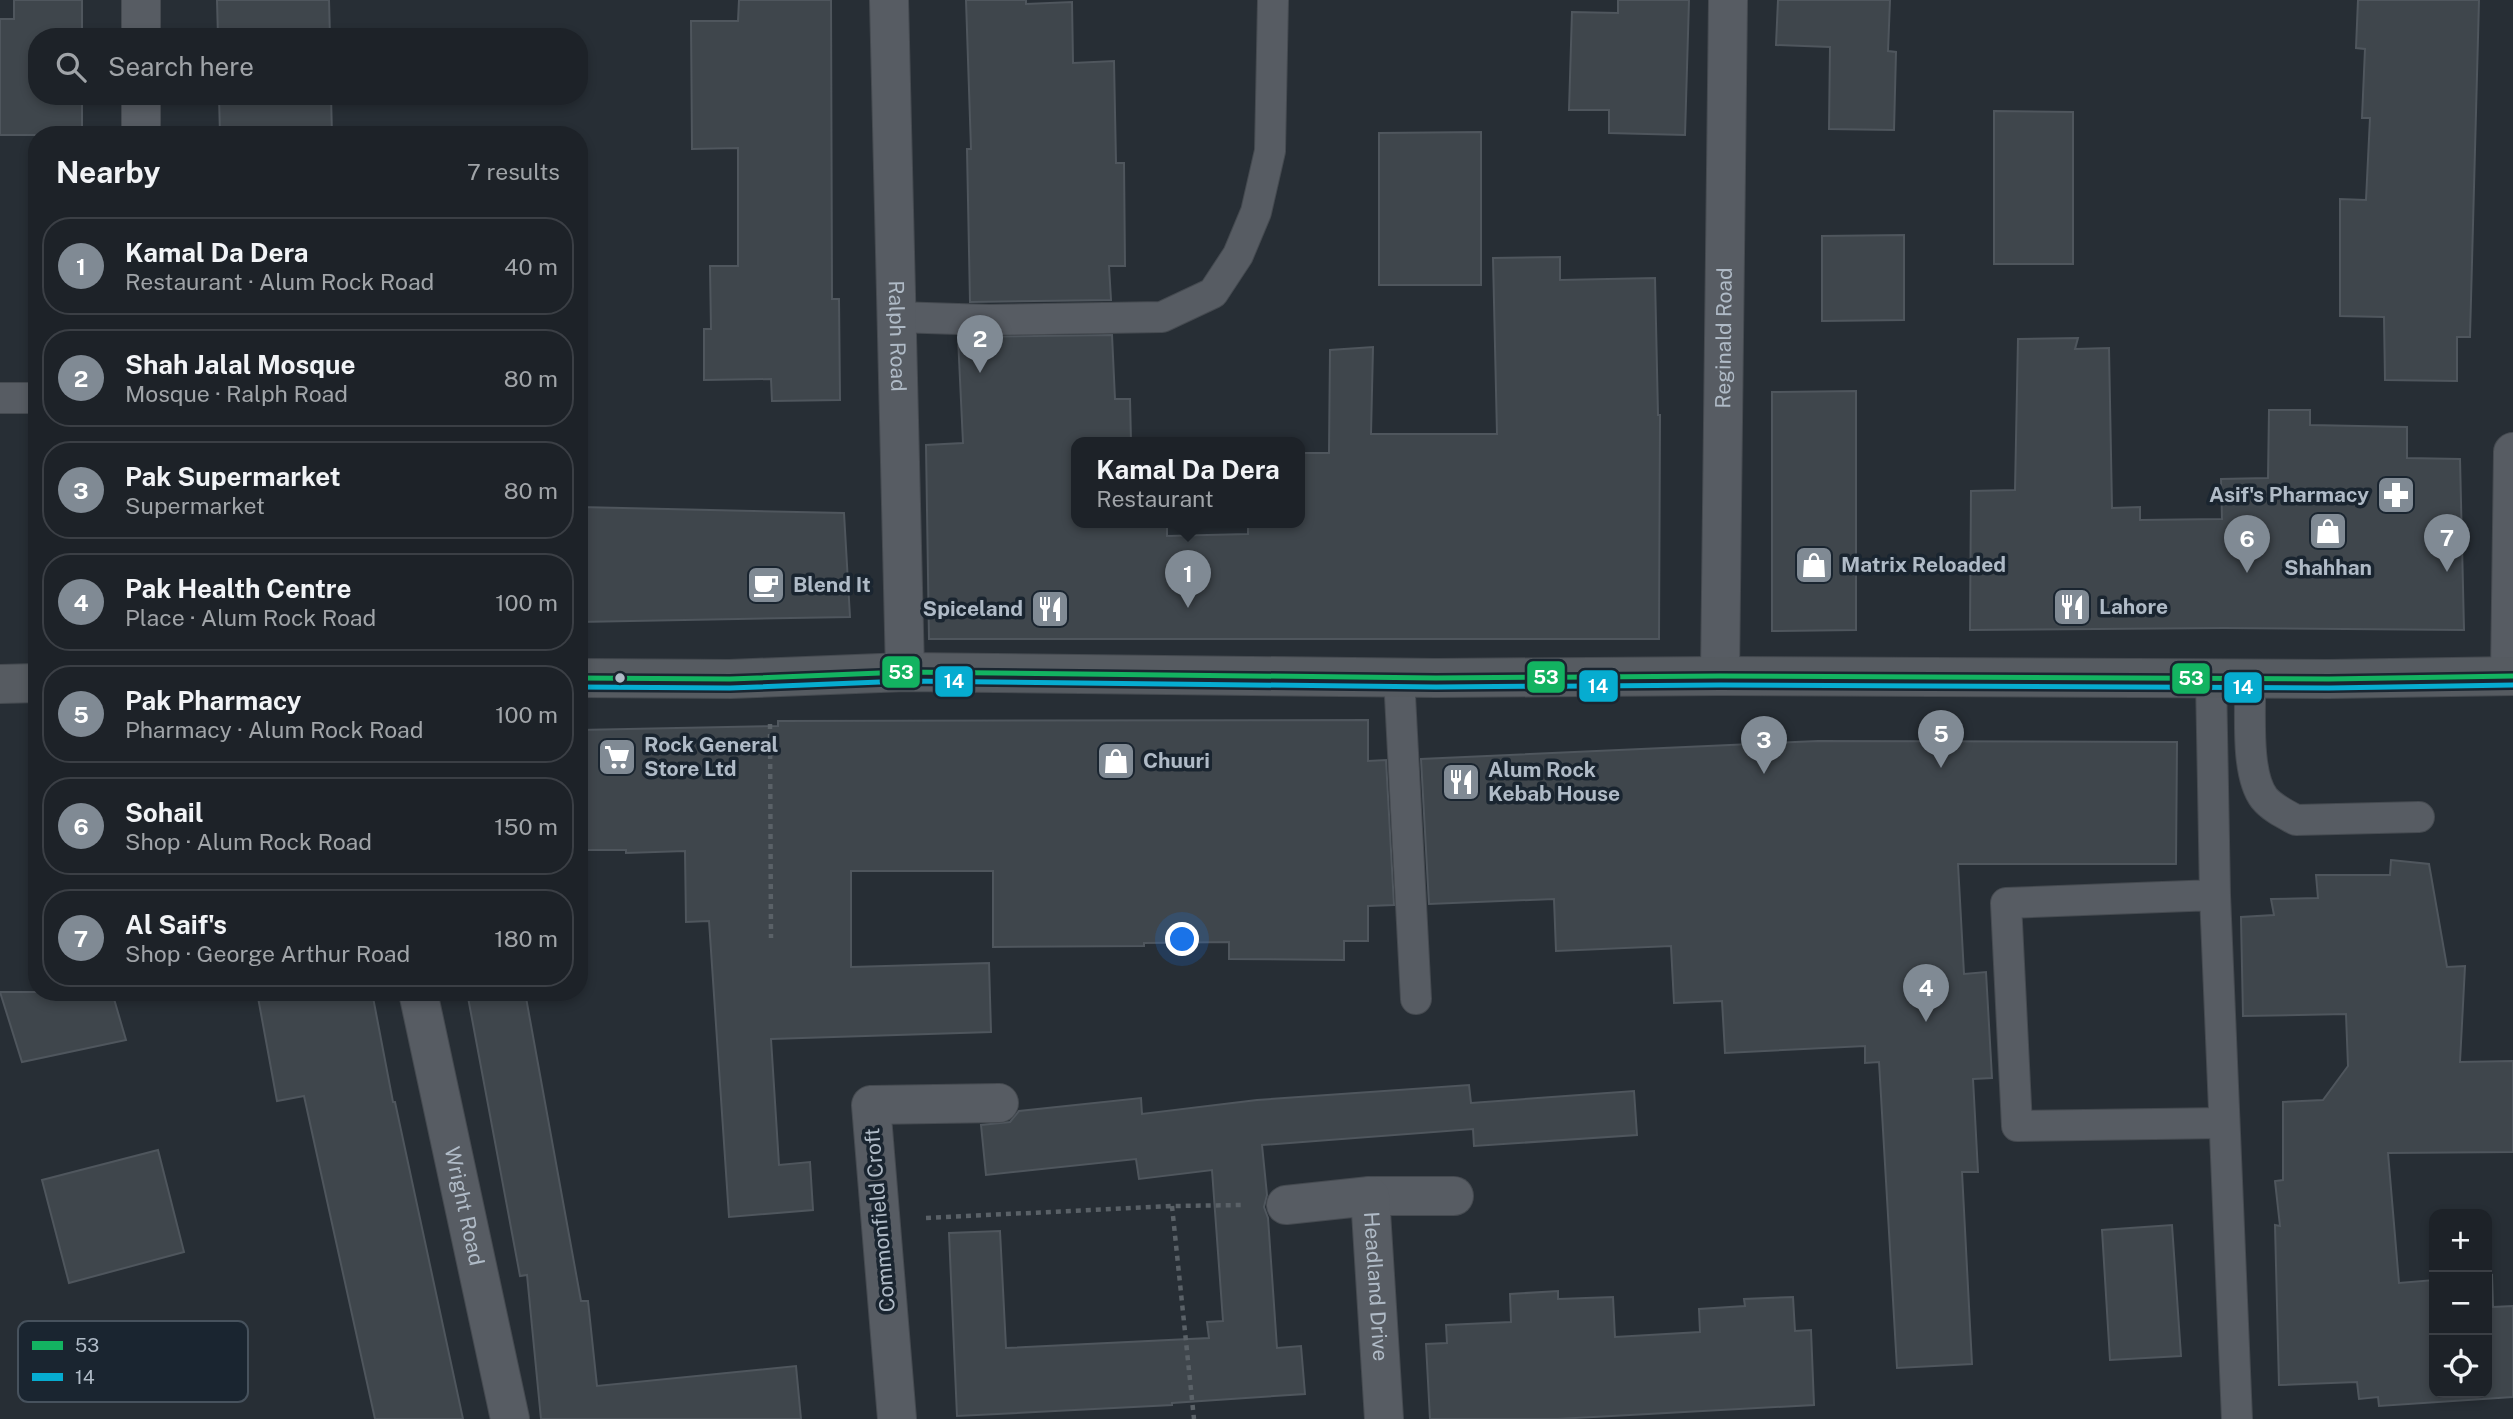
<!DOCTYPE html>
<meta charset="utf-8">
<style>
:root{--surface:#1d2228;--page:#2a2f34;--text:#f1f3f6;--muted:#a0a4a8;--line:#3b3f45;--accent:#808a94}
body{margin:0;font-family:"Public Sans",sans-serif;background:var(--page);color:var(--text)}
.controls{position:absolute;right:21px;bottom:21px;display:grid;overflow:hidden;border-radius:14px;box-shadow:0 4px 10px #0003}
.controls button{width:63px;height:63px;display:grid;place-items:center;padding:0;border:0;border-bottom:2px solid var(--line);background:var(--surface);color:var(--text);font:35px sans-serif}
.you{position:absolute;left:1183px;top:940px;width:24px;height:24px;margin:-18px;border:5px solid #fff;border-radius:50%;background:#1a73e8;box-shadow:0 0 0 10px #1a73e833}
.badge{display:grid;place-items:center;width:46px;height:46px;border-radius:50%;background:var(--accent);color:#fff;font-size:23px;font-weight:700}
.pin{position:absolute;translate:-50% -58px;filter:drop-shadow(0 2px 4px #0008)}
.pin::after{content:'';position:absolute;top:37px;width:24px;height:21px;background:inherit;clip-path:polygon(0 0,100% 0,50% 100%)}
.popup{position:absolute;left:1071px;top:437px;width:234px;height:91px;box-sizing:border-box;display:grid;place-content:center;border-radius:14px;background:var(--surface);filter:drop-shadow(0 2px 5px #0005);font-size:23px;white-space:nowrap;color:var(--muted)}
.popup b{font-size:26px;color:var(--text)}
.popup::after{content:'';position:absolute;left:50%;top:100%;margin-left:-14px;border:14px solid transparent;border-top-color:var(--surface)}
.list{margin:0;padding:0;list-style:none}
h2{display:flex;justify-content:space-between;align-items:center;height:91px;margin:0;padding:0 28px;font-size:30px}
h2 small{font-size:23px;font-weight:400;color:var(--muted)}
.list li{display:grid;grid-template-columns:46px 1fr auto;gap:21px;align-items:center;box-sizing:border-box;height:98px;margin:0 14px 14px;padding:0 14px;border:2px solid var(--line);border-radius:28px}
.list b{display:block;font-size:26px;white-space:nowrap}
.list p{margin:0;font-size:23px;white-space:nowrap;color:var(--muted)}
.list em{font-size:23px;font-style:normal;color:var(--muted)}
.icon{flex:none;width:38px;height:38px;fill:none;stroke:currentColor;stroke-width:2;stroke-linecap:round;stroke-linejoin:round}
.map{position:relative;flex:none;width:2513px;height:1419px;overflow:hidden}
.search{position:absolute;background:var(--surface);box-shadow:0 4px 10px #0003;left:28px;top:28px;width:560px;height:77px;display:flex;align-items:center;gap:18px;box-sizing:border-box;padding:0 24px;border-radius:28px;color:var(--muted);font-size:26px}
.panel{position:absolute;background:var(--surface);box-shadow:0 4px 10px #0003;left:28px;top:126px;width:560px;height:875px;border-radius:28px}
.map>svg:first-child{display:block}
.building{fill:#3f464c;stroke:#4f565d;stroke-width:2}
.lines{fill:none;stroke-linecap:round;stroke-linejoin:round}
.lane-casing{stroke:#454a50;stroke-width:32}
.street-casing{stroke:#454a50;stroke-width:40}
.secondary-casing{stroke:#454a50;stroke-width:40}
.path{stroke:#5a6167;stroke-width:4.5;stroke-dasharray:5 5;stroke-linecap:butt}
.lane{stroke:#575c63;stroke-width:30}
.street{stroke:#575c63;stroke-width:38}
.secondary{stroke:#565b61;stroke-width:38}
.bus-1-casing{stroke:#1a2530;stroke-width:10}
.bus-2-casing{stroke:#1a2530;stroke-width:10}
.bus-1{stroke:#13b361;stroke-width:5}
.bus-2{stroke:#06acd0;stroke-width:5}
.bus-dot{fill:#b0bbc7;stroke:#1a2530;stroke-width:2.5}
.labels{text-anchor:middle;stroke-width:7;stroke-linejoin:round;paint-order:stroke}
.street-label{font-size:21px;fill:#b0bbc7;stroke:#1a2530}
.poi-label{font-size:21px;font-weight:bold;fill:#b0bbc7;stroke:#1a2530;text-anchor:start}
.key{fill:#1a2530;stroke:#47525d;stroke-width:2}
.key-label{font-size:19px;fill:#b0bbc7}
.line-badge{stroke:#1a2530;stroke-width:2.5}
.badge-label{font-size:19px;text-anchor:middle;font-weight:bold;fill:#fff}
</style>
<div class="map">
<svg width="2513" height="1419" viewBox="0 0 2513 1419">
<rect width="100%" height="100%" fill="#272e35"/>
<path class="building" d="M14,0H82V37H37V96H82V135H0V19H14Z
M217,0H329L330,37H218Z
M739,0H831L832,299H839L840,400L772,401L771,379L704,380V329H711L710,266H738V148L692,149L691,21H738Z
M966,0H1026V4L1072,2L1073,63L1114,61L1116,163H1124L1125,266H1109L1111,300L970,302L967,149H971Z
M1618,0H1689L1685,135L1609,133V110H1569L1572,12L1618,13Z
M1778,0H1890L1888,51L1896,52L1894,130L1829,129L1830,47L1776,45Z
M2358,0H2479L2470,337H2457V381L2385,380L2384,317L2340,316V199L2366,200L2370,118H2362L2365,49L2356,48Z
M219,96H331L332,135H220Z
M1994,111L2073,112V264H1994Z
M1481,132V285H1379V133Z
M1904,235V320L1822,321V236Z
M1560,257V280L1655,278L1658,415H1660L1659,639H929L926,445L963,443L958,337L1112,335L1115,399H1130L1131,442H1076V522H1167V536L1248,534V522H1300V453H1329L1330,350L1373,347L1371,434H1497L1493,258Z
M2078,338L2075,349L2109,348L2112,508L2140,507V520L2222,519L2221,479L2268,478L2269,410H2310V425L2407,427V458L2460,459L2464,630L2224,628L1970,630L1971,491L2015,490L2018,339Z
M1856,391V630L1772,631V392Z
M579,507L844,513L850,617L579,622Z
M1368,720V761L1386,760L1394,905L1368,906V941H1344V960L1229,959V942L1144,943V946L993,947V871H851V967L989,963L991,1032L771,1039L779,1165L810,1162L813,1210L729,1217L709,921L686,922L685,851L626,853V850H579V730L778,726V721Z
M1818,741L2177,742L2176,864H1958L1964,974L1986,972L1992,1078L1973,1079L1978,1172H1962L1972,1364L1897,1368L1879,1062L1865,1063V1046L1725,1053L1722,1001L1674,1003L1671,946L1556,951L1554,899L1429,904L1421,759Z
M2391,860L2429,864L2447,967L2465,966L2460,1062L2513,1061V1152L2388,1153L2399,1283L2434,1280V1393H2487V1276L2492,1275L2493,1307L2513,1306V1397L2379,1406L2378,1397L2359,1399L2357,1382L2279,1385L2275,1225L2280,1226L2275,1181L2283,1180V1102L2323,1100L2348,1066L2346,1014L2243,1016L2241,917L2274,915L2271,899L2318,898L2316,875H2390Z
M0,992H112L126,1040L22,1062Z
M257,992H372L393,1102H395L463,1419H375L304,1096L277,1101Z
M467,992H525L581,1301H588L597,1386L796,1366L801,1419H541L527,1275L520,1276Z
M1469,1085L1471,1103L1634,1091L1637,1135L1474,1146L1473,1129L1262,1145L1267,1195L1264,1207L1268,1218L1277,1348L1301,1346L1305,1394L1172,1403V1405L957,1416L949,1233L1000,1231L1006,1348L1209,1338L1207,1322L1223,1321L1212,1170L1139,1179L1136,1159L986,1175L981,1125L1010,1122L1019,1111L1141,1098L1142,1114L1257,1100Z
M158,1150L184,1252L69,1283L42,1180Z
M2172,1225L2181,1356L2110,1360L2102,1230Z
M1558,1291V1299L1613,1297L1615,1337L1700,1332L1699,1309L1745,1306L1744,1299L1793,1297L1795,1331L1811,1330L1814,1405L1557,1419H1430L1426,1344L1447,1343L1446,1325L1511,1322L1510,1294Z"/>
<g class="lines">
<defs>
<path id="lane" d="M896,317L989,320L1162,317L1213,293L1238,255L1256,212L1270,151L1273,0
M0,398H37
M1399,677L1416,999
M2211,678L2215,895L2237,1419
M2250,678C2251,710 2245,773 2264,798C2272,808 2285,814 2296,820L2419,817
M2215,895L2006,903L2017,1126L2224,1123"/>
<g id="street">
<path d="M141,0V37"/>
<path id="s1" d="M889,0L905,672"/>
<path d="M141,96V135"/>
<path id="s2" d="M1720,676L1728,0"/>
<path d="M2510,676L2513,452"/>
<path id="s3" d="M418,992L510,1419"/>
<path d="M1370,1196H1454"/>
<path id="s4" d="M1286,1205L1370,1196L1384,1419"/>
<path d="M897,1419L871,1105L999,1103"/>
</g>
<path id="secondary" d="M579,678L730,679L905,672L1436,678L1720,676L2329,679L2513,676
M0,684L37,683"/>
</defs>
<use href="#lane" class="lane-casing"/>
<use href="#street" class="street-casing"/>
<use href="#secondary" class="secondary-casing"/>
<path class="path" d="M770,724L771,938
M1172,1206L1194,1419
M926,1218L1172,1206L1243,1205"/>
<use href="#lane" class="lane"/>
<use href="#street" class="street"/>
<use href="#secondary" class="secondary"/>
<defs>
<path id="bus-1" d="M579,678L730,679L905,672L1436,678L1720,676L2329,679L2513,676"/>
<path id="bus-2" d="M579,687L730,688L905,681L1436,687L1720,685L2329,688L2513,685"/>
</defs>
<use href="#bus-1" class="bus-1-casing"/>
<use href="#bus-2" class="bus-2-casing"/>
<use href="#bus-1" class="bus-1"/>
<use href="#bus-2" class="bus-2"/>
</g>
<defs>
<symbol id="pharmacy-square" viewBox="-11 -11 22 22"><rect x="-9" y="-9" width="18" height="18" rx="4" fill="#808a94" stroke="#1a2530"/><path d="M-2-6h4v4h4v4h-4v4h-4v-4h-4v-4h4Z" fill="#fff"/></symbol>
<symbol id="shop-square" viewBox="-11 -11 22 22"><rect x="-9" y="-9" width="18" height="18" rx="4" fill="#808a94" stroke="#1a2530"/><path d="M-5-2.5h2.3a2.7 3.5 0 0 1 5.4 0H5L5.5 6h-11ZM-1.5-2.5h3a1.5 2.3 0 0 0-3 0Z" fill="#fff"/></symbol>
<symbol id="cafe-square" viewBox="-11 -11 22 22"><rect x="-9" y="-9" width="18" height="18" rx="4" fill="#808a94" stroke="#1a2530"/><path d="M-5.5-4.5H6V0H3Q3 3.5 0 3.5H-2.5Q-5.5 3.5-5.5 0ZM3-3.2v2h1.7v-2ZM-6 4.5H4V6H-6Z" fill="#fff"/></symbol>
<symbol id="restaurant-square" viewBox="-11 -11 22 22"><rect x="-9" y="-9" width="18" height="18" rx="4" fill="#808a94" stroke="#1a2530"/><path d="M-5-6h1v4h1v-4h1v4h1v-4h1v5L-1.5 .5V6h-2V.5L-5-1ZM5-6V6H3V1.5H1.5Q1.5-4 5-6Z" fill="#fff"/></symbol>
<symbol id="supermarket-square" viewBox="-11 -11 22 22"><rect x="-9" y="-9" width="18" height="18" rx="4" fill="#808a94" stroke="#1a2530"/><path d="M-6-5.5h2.5l.6 2H6L4.5 2H-2.5L-4.4-4H-6ZM-1.5 3.2a1.3 1.3 0 1 0 .1 0ZM3 3.2a1.3 1.3 0 1 0 .1 0Z" fill="#fff"/></symbol>
</defs>
<g fill-rule="evenodd">
<use href="#pharmacy-square" x="2374" y="473" width="44" height="44"/>
<use href="#shop-square" x="2306" y="509" width="44" height="44"/>
<use href="#shop-square" x="1792" y="543" width="44" height="44"/>
<use href="#cafe-square" x="744" y="563" width="44" height="44"/>
<use href="#restaurant-square" x="2050" y="585" width="44" height="44"/>
<use href="#restaurant-square" x="1028" y="587" width="44" height="44"/>
<use href="#supermarket-square" x="595" y="735" width="44" height="44"/>
<use href="#shop-square" x="1094" y="739" width="44" height="44"/>
<use href="#restaurant-square" x="1439" y="760" width="44" height="44"/>
</g>
<circle class="bus-dot" cx="620" cy="678" r="6"/>
<g class="labels">
<g class="street-label">
<text dy="7" stroke="none"><textPath href="#s1" startOffset="336">Ralph Road</textPath></text>
<text dy="7" stroke="none"><textPath href="#s2" startOffset="338">Reginald Road</textPath></text>
<text dy="7" stroke="none"><textPath href="#s3" startOffset="219">Wright Road</textPath></text>
<text transform="translate(880 1220) rotate(-95)" y="7">Commonfield Croft</text>
<text dy="7" stroke="none"><textPath href="#s4" startOffset="175">Headland Drive</textPath></text>
</g>
<g class="poi-label">
<text x="2369" y="502" text-anchor="end">Asif's Pharmacy</text>
<text x="1841" y="572">Matrix Reloaded</text>
<text x="2328" y="575" text-anchor="middle">Shahhan</text>
<text x="793" y="592">Blend It</text>
<text x="2099" y="614">Lahore</text>
<text x="1023" y="616" text-anchor="end">Spiceland</text>
<text x="644" y="752">Rock General<tspan x="644" dy="24">Store Ltd</tspan></text>
<text x="1143" y="768">Chuuri</text>
<text x="1488" y="777">Alum Rock<tspan x="1488" dy="24">Kebab House</tspan></text>
</g>
</g>
<rect x="18" y="1321" width="230" height="81" rx="10" class="key"/>
<rect x="32" y="1341" width="31" height="9" fill="#13b361"/>
<rect x="32" y="1373" width="31" height="8" fill="#06acd0"/>
<g class="key-label">
<text x="75" y="1352">53</text>
<text x="75" y="1384">14</text>
</g>
<g class="line-badge">
<rect x="881" y="655" width="40" height="34" rx="7" fill="#13b361"/>
<rect x="1526" y="660" width="40" height="34" rx="7" fill="#13b361"/>
<rect x="2171" y="662" width="40" height="33" rx="7" fill="#13b361"/>
<rect x="934" y="665" width="40" height="33" rx="7" fill="#06acd0"/>
<rect x="1578" y="669" width="41" height="34" rx="7" fill="#06acd0"/>
<rect x="2223" y="671" width="40" height="33" rx="7" fill="#06acd0"/>
</g>
<g class="badge-label">
<text x="901" y="679">53</text>
<text x="1546" y="684">53</text>
<text x="2191" y="685">53</text>
<text x="954" y="688">14</text>
<text x="1598" y="693">14</text>
<text x="2243" y="694">14</text>
</g>
</svg>
<div class="controls">
<button>+</button>
<button>−</button>
<button><svg class="icon" aria-label="locate" viewBox="0 0 24 24"><circle cx="12" cy="12" r="6"/><path d="M12 2v4M12 18v4M2 12h4M18 12h4"/></svg></button>
</div>
<div class="you"></div>
<div class="pin badge" style="left:1188px;top:608px">1</div>
<div class="popup"><b>Kamal Da Dera</b>Restaurant</div>
<div class="pin badge" style="left:980px;top:373px">2</div>
<div class="pin badge" style="left:1764px;top:774px">3</div>
<div class="pin badge" style="left:1926px;top:1022px">4</div>
<div class="pin badge" style="left:1941px;top:768px">5</div>
<div class="pin badge" style="left:2247px;top:573px">6</div>
<div class="pin badge" style="left:2447px;top:572px">7</div>
<div class="search"><svg class="icon" aria-label="search" viewBox="0 0 24 24"><circle cx="10" cy="10" r="6"/><path d="M15 15l6 6"/></svg>Search here</div>
<section class="panel">
<h2>Nearby<small>7 results</small></h2>
<ul class="list">
<li><span class="badge">1</span><div><b>Kamal Da Dera</b><p>Restaurant · Alum Rock Road</p></div><em>40 m</em></li>
<li><span class="badge">2</span><div><b>Shah Jalal Mosque</b><p>Mosque · Ralph Road</p></div><em>80 m</em></li>
<li><span class="badge">3</span><div><b>Pak Supermarket</b><p>Supermarket</p></div><em>80 m</em></li>
<li><span class="badge">4</span><div><b>Pak Health Centre</b><p>Place · Alum Rock Road</p></div><em>100 m</em></li>
<li><span class="badge">5</span><div><b>Pak Pharmacy</b><p>Pharmacy · Alum Rock Road</p></div><em>100 m</em></li>
<li><span class="badge">6</span><div><b>Sohail</b><p>Shop · Alum Rock Road</p></div><em>150 m</em></li>
<li><span class="badge">7</span><div><b>Al Saif's</b><p>Shop · George Arthur Road</p></div><em>180 m</em></li>
</ul>
</section>
</div>
